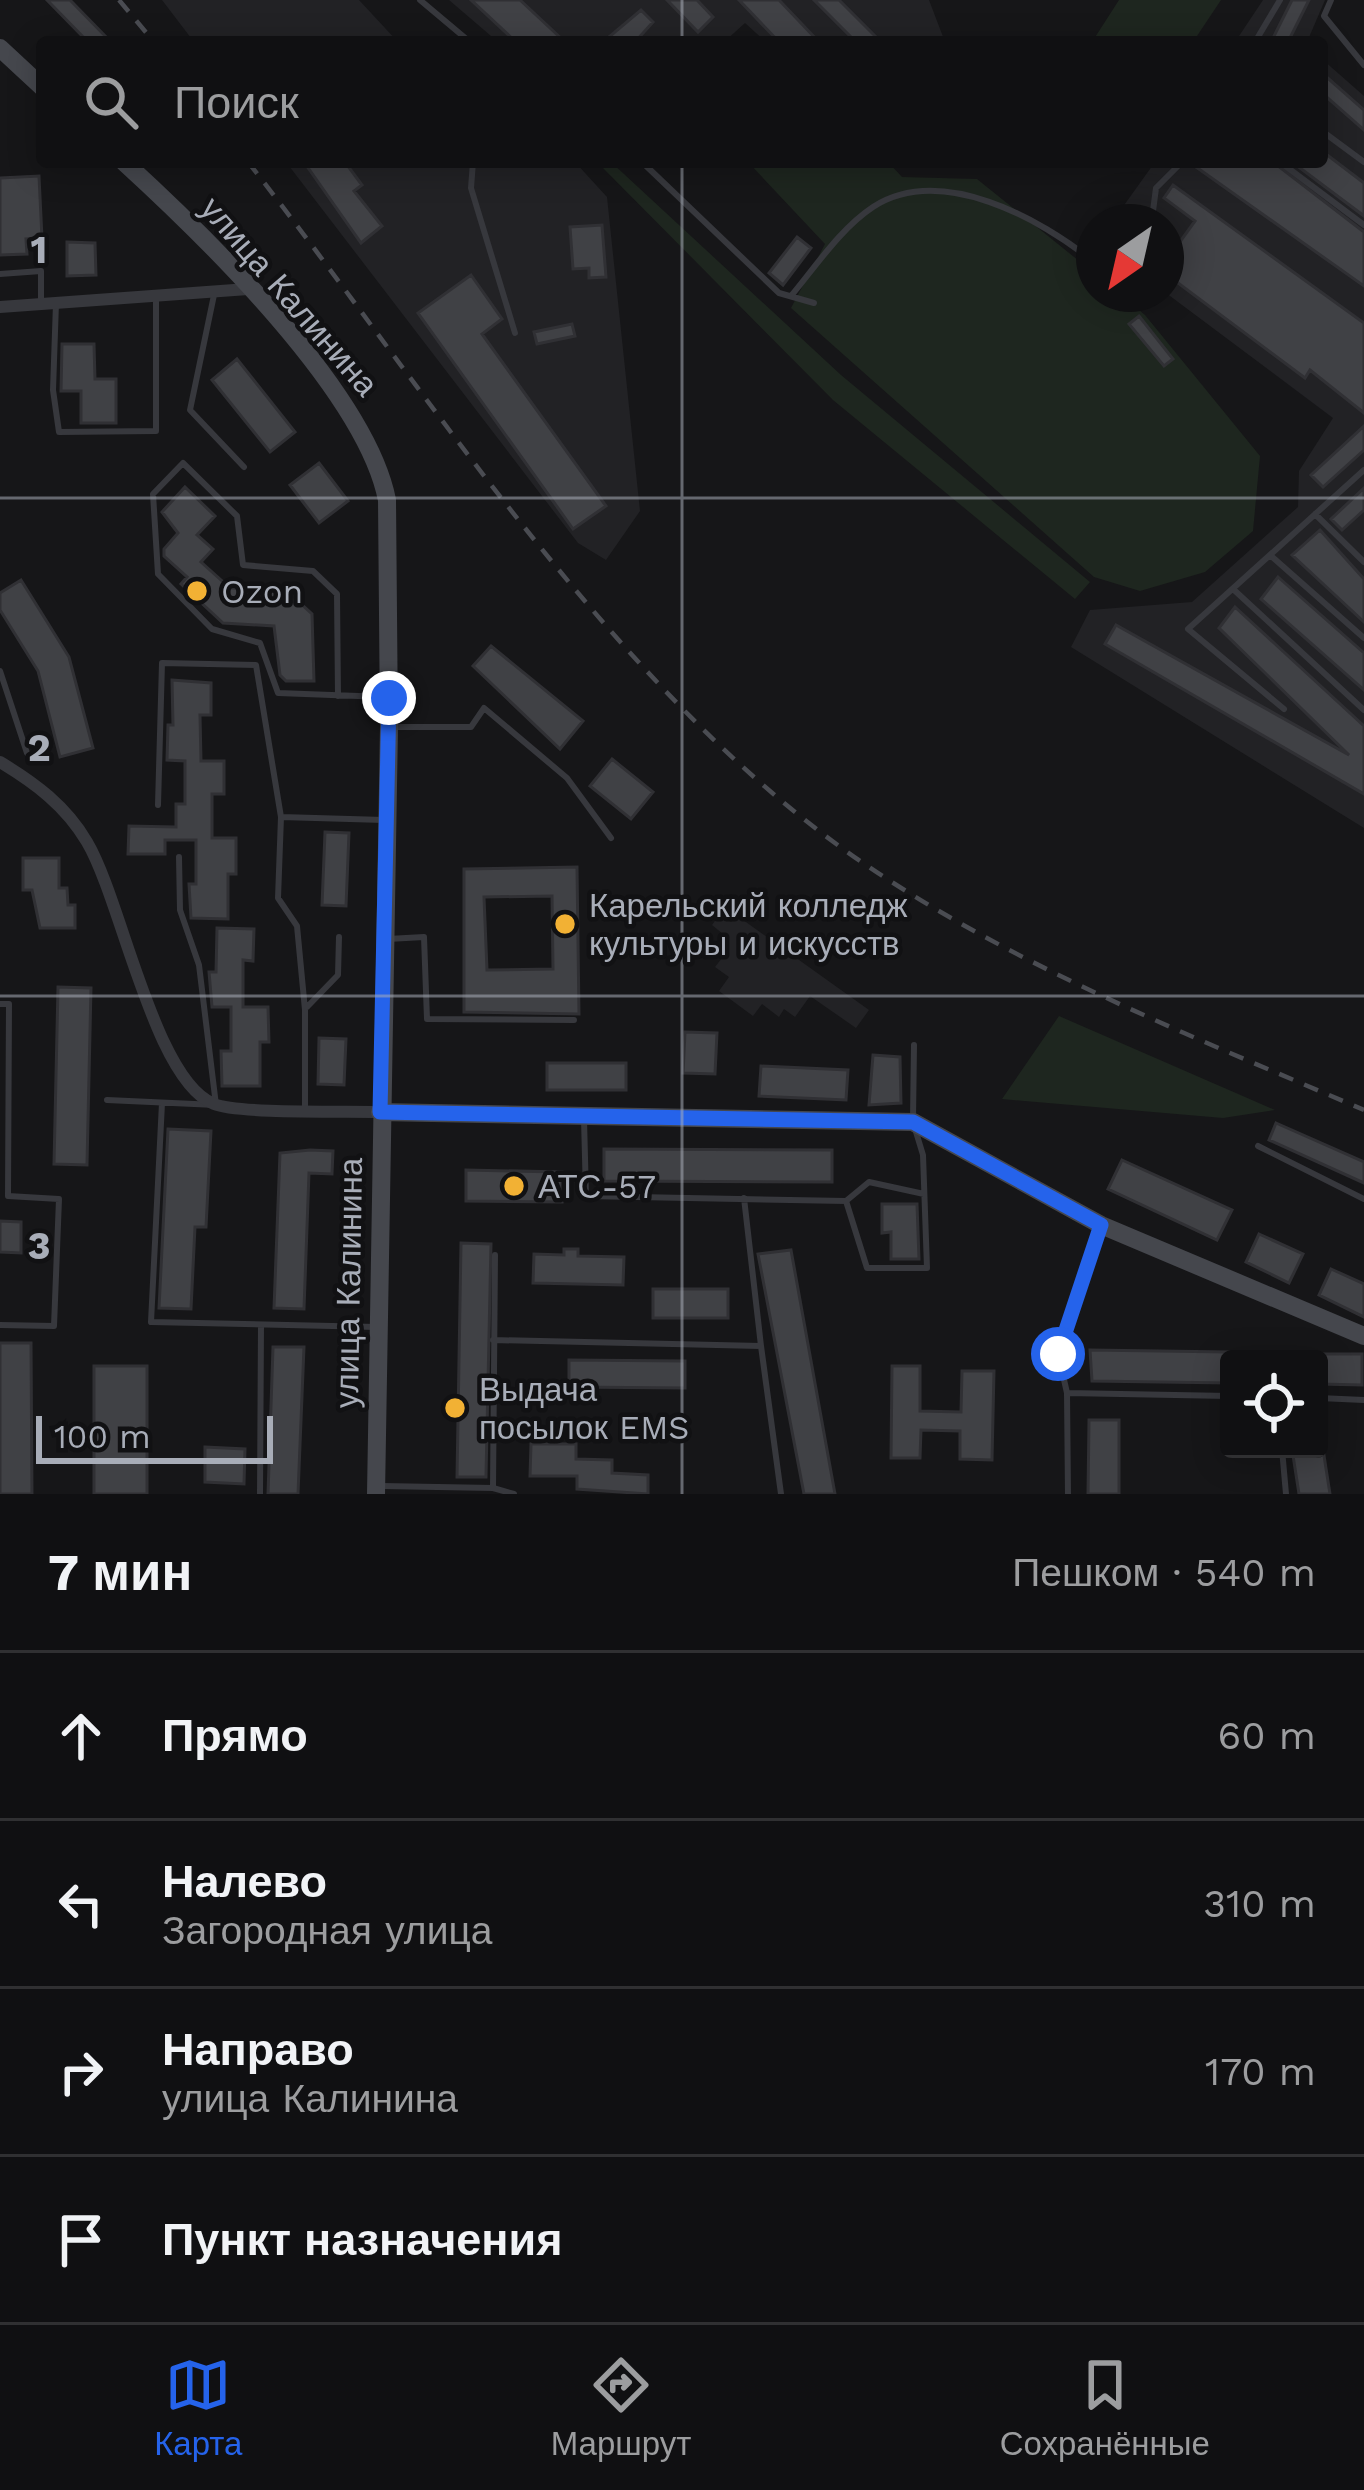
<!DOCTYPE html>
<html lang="ru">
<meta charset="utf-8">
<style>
:root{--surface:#101012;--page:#1e1e20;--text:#f1f3f6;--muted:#9c9d9f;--line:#303032;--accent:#2563eb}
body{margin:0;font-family:"Work Sans",sans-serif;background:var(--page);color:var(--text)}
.controls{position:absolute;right:36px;bottom:36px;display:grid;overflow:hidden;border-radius:12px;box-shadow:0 6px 30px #0003}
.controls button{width:108px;height:108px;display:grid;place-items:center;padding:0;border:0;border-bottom:3px solid var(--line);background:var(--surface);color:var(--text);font:60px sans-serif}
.compass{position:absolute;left:1076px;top:204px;width:108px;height:108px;border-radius:50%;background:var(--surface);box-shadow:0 6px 30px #0003;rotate:214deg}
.scale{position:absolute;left:36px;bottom:30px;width:237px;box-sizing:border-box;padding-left:12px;border:6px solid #a8adb8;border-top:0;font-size:33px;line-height:42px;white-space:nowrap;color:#a8adb8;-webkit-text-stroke:9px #111113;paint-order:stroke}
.stop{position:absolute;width:36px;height:36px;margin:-27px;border:9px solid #2563eb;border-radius:50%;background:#fff}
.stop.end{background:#2563eb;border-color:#fff;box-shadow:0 3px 12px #0008}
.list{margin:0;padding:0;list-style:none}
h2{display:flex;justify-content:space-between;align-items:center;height:156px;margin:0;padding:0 48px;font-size:51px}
h2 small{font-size:39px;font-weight:400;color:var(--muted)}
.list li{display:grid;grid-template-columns:78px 1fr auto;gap:36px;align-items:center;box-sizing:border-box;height:168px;padding:0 48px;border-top:3px solid var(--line)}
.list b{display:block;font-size:45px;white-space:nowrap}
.list p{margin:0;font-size:39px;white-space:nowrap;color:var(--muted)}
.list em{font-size:39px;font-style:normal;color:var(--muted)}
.icon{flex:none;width:66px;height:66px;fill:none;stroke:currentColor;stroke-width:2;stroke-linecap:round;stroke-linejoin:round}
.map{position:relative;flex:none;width:1364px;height:1494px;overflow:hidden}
.search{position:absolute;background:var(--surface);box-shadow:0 6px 30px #0003;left:36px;right:36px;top:36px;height:132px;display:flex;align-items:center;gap:30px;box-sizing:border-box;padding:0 42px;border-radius:12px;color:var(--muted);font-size:45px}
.sheet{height:828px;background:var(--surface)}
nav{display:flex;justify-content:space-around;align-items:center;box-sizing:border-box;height:168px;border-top:3px solid var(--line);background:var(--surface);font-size:33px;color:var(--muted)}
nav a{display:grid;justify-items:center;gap:6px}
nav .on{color:var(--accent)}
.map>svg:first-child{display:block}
.built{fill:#222225}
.green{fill:#1e261f}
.building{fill:#404145;stroke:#303034;stroke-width:3;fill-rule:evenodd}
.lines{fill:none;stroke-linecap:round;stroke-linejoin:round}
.lane{stroke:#37383d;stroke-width:6}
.street{stroke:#37383d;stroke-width:12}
.secondary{stroke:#45474d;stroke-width:18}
.rail{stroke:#4a4c52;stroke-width:4.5;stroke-dasharray:15 12;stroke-linecap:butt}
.route{stroke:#2563eb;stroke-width:15}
.grid{fill:none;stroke:#a8adb8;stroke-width:3;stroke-opacity:0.55}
.poi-dot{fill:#f2b134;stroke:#111113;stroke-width:4.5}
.labels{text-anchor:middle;stroke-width:9;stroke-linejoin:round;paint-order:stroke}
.street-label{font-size:33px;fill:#a8adb8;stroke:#111113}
.poi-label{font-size:33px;fill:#a8adb8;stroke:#111113;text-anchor:start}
.grid-label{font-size:39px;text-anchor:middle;font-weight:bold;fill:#a8adb8;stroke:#111113;stroke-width:9;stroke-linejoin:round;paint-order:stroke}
</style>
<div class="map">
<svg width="1364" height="1494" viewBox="0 0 1364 1494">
<rect width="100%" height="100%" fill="#161618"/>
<path class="built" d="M162,0H359L398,42H194Z
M449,0H929L945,42H766L745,23L724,42H498Z
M1263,0H1325L1307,42H1235Z
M1322,59L1364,96V828L1071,647L1090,610L1192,602L1298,507L1299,471L1333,418L1166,293V222H1112L1155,162H1322Z
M286,162H575L607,197L640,511L606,560L578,543Z
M725,907L869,1010L856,1028L810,996L795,1017L784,1009L779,1017L762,1004L753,1016L719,991L729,977L715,967L722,958L712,950L723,934L712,925Z"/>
<path class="green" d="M1119,0H1221L1193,42H1092Z
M597,162H611L841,375L1090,582L1075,599L833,400Z
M748,162H888L902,177L977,179L1094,273V294H1119L1145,315L1260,456L1253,531L1205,572L1140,591L1094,577L791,308L825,244Z
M1059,1016L1275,1110L1223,1118L1002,1099Z"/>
<path class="building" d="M47,0H70L111,42H88Z
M471,0H520L565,42H516Z
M667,0H697L713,17L698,32Z
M739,0H779L819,42H779Z
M814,0H839L881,42H856Z
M1292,0H1309L1288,42H1271Z
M641,10L653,22L635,42H603Z
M1322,73L1364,110V130L1322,93Z
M1322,151L1364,183V216L1292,162H1322Z
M304,162H345L362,185L354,191L382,226L361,243Z
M1189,162H1273L1364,232V286Z
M39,176L42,238L26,239L27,254L0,255V178Z
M1173,185L1364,323V413L1310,370L1305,378L1166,274V261L1195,221L1164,198Z
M602,225L606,277L589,278V268L573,269L570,227Z
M797,237L811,248L783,285L769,273Z
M67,242L95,243L96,275L67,276Z
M471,275L502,319L482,334L606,506L573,529L418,313Z
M1139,316L1173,359L1164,366L1129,324Z
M572,324L575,336L537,344L534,332Z
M62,344H94L95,379H116V423H81V391H61Z
M237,359L295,432L270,452L212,380Z
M1364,426V450L1323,487L1311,475Z
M319,463L348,501L319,523L290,485Z
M185,487L215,516L197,535L213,549L201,562L230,588L287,591L312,614L314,681H286L280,675L274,626L223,623L181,584L187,577L164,556V549L178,533L162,512Z
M1364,488V510L1342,530L1331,519Z
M1320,530L1364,579V622L1292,555Z
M1278,577L1364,653V690L1261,599Z
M21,580L69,657L93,748L60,757L38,671L0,610V593Z
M1235,607L1364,726V794L1105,644L1116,625L1349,755L1219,628Z
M491,646L583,721L560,749L473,666Z
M172,680L211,683V715H200L201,761H224V794H212V838H236V874H228V919L191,918L189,884H196V840H165V854H128L129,826L176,827V804H185V761L167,760L168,725H173Z
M612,759L653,792L631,819L590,786Z
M325,832L349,833L346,906L322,905Z
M23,858H59V888H67L68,905H75V928H40L32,890H23Z
M577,867L579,1014L464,1012V869ZM552,896L553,969L487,970L484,897Z
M217,928L254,929L253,961L243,960V1007H268L269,1042H260V1086H222L221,1051H231V1007H212L209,972H216Z
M58,987L91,988L87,1165L54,1164Z
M685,1032L717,1033L715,1074L683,1073Z
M319,1038L346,1039L344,1085L318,1084Z
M873,1055L900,1057L901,1103L869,1105Z
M547,1063H626V1090H547Z
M761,1066L848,1070L846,1100L759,1096Z
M1276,1123L1364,1162V1183L1269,1140Z
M168,1129L211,1131L206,1227H195L191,1309L159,1308Z
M604,1149L832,1150V1182L604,1181Z
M310,1150L333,1151L332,1174L309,1173L304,1309L274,1308L280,1153Z
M1122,1160L1232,1210L1217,1240L1108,1189Z
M466,1170L562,1172V1202L466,1201Z
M882,1204H917L919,1259H891V1232L882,1233Z
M0,1221L21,1222V1253L0,1252Z
M1259,1234L1303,1254L1289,1283L1246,1262Z
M461,1243L491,1244L486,1477H457Z
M564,1249H578V1256L624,1257L623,1285L533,1283L534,1254L564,1255Z
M791,1250L835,1494H804L758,1254Z
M1331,1269L1364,1284V1317L1319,1295Z
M653,1289H728V1318H653Z
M0,1343H31L32,1494H0Z
M273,1347H304L298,1494H268Z
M1090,1350L1229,1352V1383L1092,1381Z
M1319,1354H1362V1385L1319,1384Z
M569,1360L685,1361V1388L569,1387Z
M94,1366H147V1494H94Z
M892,1366H920V1411L961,1412L962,1371H994L992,1460L960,1459V1431L921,1430L920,1458H891Z
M1089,1420H1119V1494H1088Z
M531,1444H576V1459L612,1460V1473L648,1475V1494L577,1489V1476H530Z
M205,1447L245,1449L244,1484L205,1482Z
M1292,1449H1323L1330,1494H1299Z"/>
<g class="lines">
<path class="lane" d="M420,0L470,42
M1331,0L1324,16L1364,65
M1255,42L1280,0
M1322,131L1364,162
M473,162L471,188L515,333
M642,162L779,293L814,303
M1280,162L1364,225
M1153,211L1156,188L1182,162
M0,274L41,271V304
M214,295L190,410L244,467
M791,296C816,266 841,228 873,207C941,163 1041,219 1094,262
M56,303L53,390L59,432L156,431V296
M1315,514L1364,562
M1270,555L1364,638
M1233,589L1364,710
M0,671L27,753
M338,696L337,594L313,571L243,565L237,516L183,463L153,494L158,574L212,629L260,643L278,693L385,697
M1284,709L1188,629L1364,470
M393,727H471L484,708L567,778L611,838
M158,805L162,663L256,665L281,817L278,898L297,926L305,1010V1109
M281,817L384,820
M388,939L424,937L427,1019L574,1020
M0,1004H9L8,1196L59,1199L54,1326L0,1325
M307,1007L338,975L339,937
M107,1100L216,1105L199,965L180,910L179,857
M162,1103L151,1322L377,1327
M584,1119L586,1196L846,1201L869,1182L924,1194
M913,1119L914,1045
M1258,1146L1364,1199
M846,1201L867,1268H927L923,1155L916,1132
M495,1255L493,1488L514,1494
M493,1340L761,1346L744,1198
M761,1346L781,1494
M1067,1393L1058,1353L1100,1229
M1319,1398L1364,1400
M1282,1449L1286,1494
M382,1486L493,1488
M260,1494L261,1325
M1068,1494L1067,1393L1229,1396"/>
<path class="street" d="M0,307L248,289
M0,762C35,783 66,806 87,842C122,901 154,1080 214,1104C238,1114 347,1111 380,1112"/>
<path class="secondary" d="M0,48L42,87
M124,162C206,237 366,392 387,500L389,727L376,1494
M380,1112L913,1122L1101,1225L1364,1336"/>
<path class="rail" d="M119,0L154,42
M248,162C435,400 627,711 884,877C1033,974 1201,1040 1364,1110"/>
</g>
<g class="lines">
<path class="route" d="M389,698L380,1112L913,1122L1101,1225L1058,1354"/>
</g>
<path class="grid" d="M682,0V42M682,162V1494M0,498H1364M0,996H1364"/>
<g class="poi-dot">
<circle cx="197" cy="591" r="12"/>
<circle cx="565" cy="924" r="12"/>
<circle cx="514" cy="1186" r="12"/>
<circle cx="455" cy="1408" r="12"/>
</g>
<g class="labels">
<g class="street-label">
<text transform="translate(290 296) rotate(49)" y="12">улица Калинина</text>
<text transform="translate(348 1283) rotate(-89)" y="12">улица Калинина</text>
</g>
<g class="poi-label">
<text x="221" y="603">Ozon</text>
<text x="589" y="917">Карельский колледж<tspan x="589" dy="38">культуры и искусств</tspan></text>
<text x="538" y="1198">АТС-57</text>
<text x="479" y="1401">Выдача<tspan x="479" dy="38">посылок EMS</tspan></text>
</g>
</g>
<g class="grid-label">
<text x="39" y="263">1</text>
<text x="39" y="761">2</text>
<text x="39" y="1259">3</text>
</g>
</svg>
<div class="controls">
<button><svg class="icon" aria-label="locate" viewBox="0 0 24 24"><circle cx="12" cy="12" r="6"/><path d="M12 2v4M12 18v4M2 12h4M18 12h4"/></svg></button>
</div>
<svg class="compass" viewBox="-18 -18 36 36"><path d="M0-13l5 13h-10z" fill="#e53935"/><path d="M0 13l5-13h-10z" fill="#9c9d9f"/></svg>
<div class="scale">100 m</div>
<div class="stop" style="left:1058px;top:1354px"></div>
<div class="stop end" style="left:389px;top:698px"></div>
<div class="search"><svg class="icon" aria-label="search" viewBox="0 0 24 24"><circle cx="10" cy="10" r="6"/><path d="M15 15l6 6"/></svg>Поиск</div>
</div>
<section class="sheet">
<h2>7 мин<small>Пешком · 540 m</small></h2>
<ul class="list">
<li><svg class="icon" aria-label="ahead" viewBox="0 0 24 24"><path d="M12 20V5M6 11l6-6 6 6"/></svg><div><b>Прямо</b></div><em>60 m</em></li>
<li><svg class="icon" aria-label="left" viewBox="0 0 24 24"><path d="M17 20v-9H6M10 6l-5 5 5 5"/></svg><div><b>Налево</b><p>Загородная улица</p></div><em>310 m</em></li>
<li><svg class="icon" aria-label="right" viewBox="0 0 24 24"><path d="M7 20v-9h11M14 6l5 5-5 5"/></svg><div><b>Направо</b><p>улица Калинина</p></div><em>170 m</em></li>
<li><svg class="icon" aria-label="arrive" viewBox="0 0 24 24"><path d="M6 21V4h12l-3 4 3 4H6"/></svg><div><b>Пункт назначения</b></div></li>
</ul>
</section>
<nav>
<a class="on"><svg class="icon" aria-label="map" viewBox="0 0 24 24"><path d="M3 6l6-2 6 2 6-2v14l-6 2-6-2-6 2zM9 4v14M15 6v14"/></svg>Карта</a>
<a><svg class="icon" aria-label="directions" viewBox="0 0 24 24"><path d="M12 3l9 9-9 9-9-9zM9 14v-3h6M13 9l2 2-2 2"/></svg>Маршрут</a>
<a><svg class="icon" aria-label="saved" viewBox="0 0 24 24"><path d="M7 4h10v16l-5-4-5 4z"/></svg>Сохранённые</a>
</nav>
